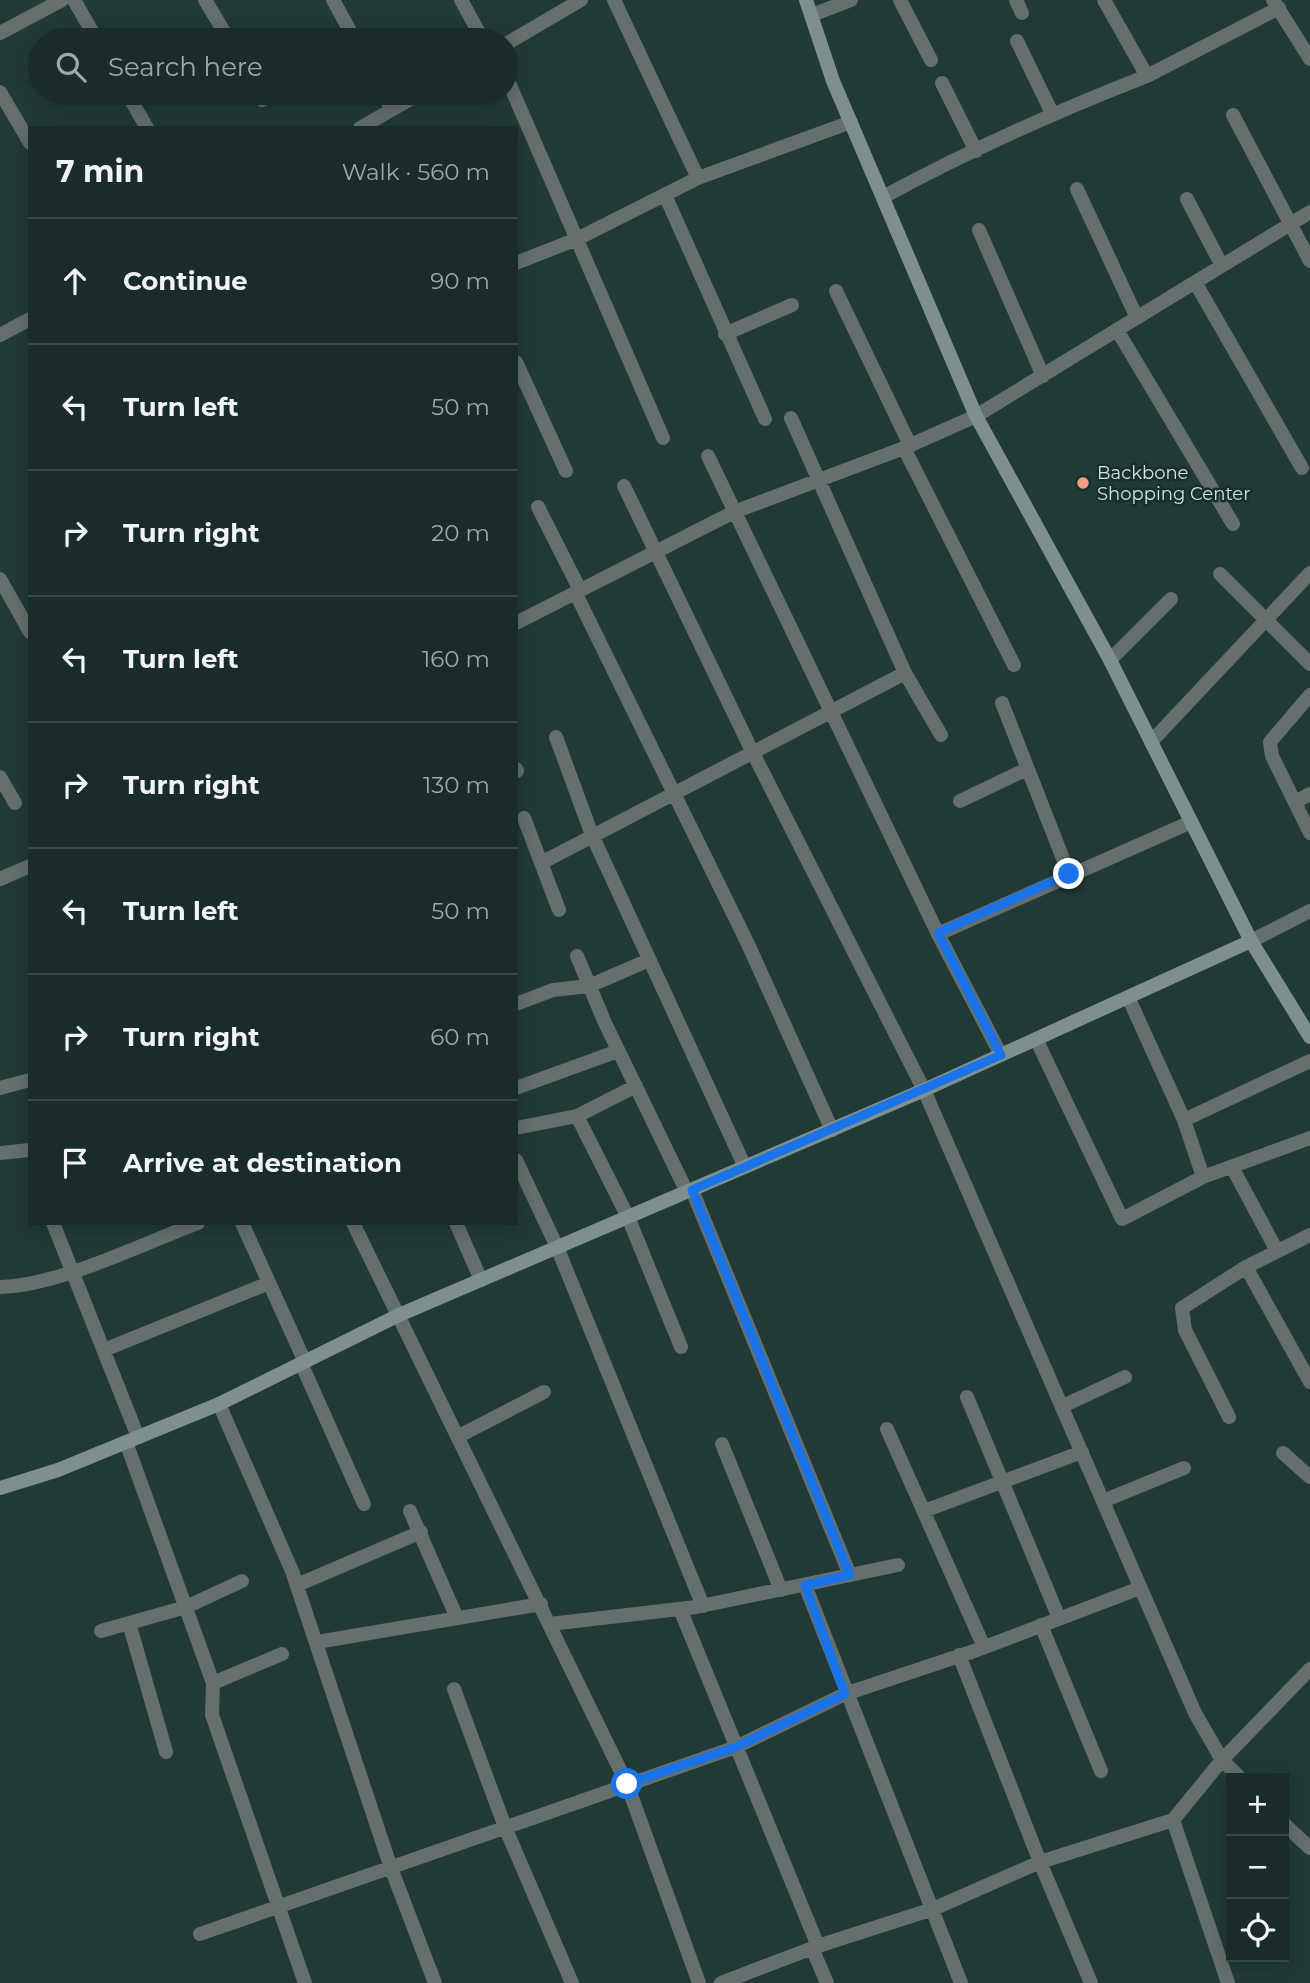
<!DOCTYPE html>
<meta charset="utf-8">
<style>
:root{--surface:#1a2c29;--page:#233431;--text:#f1f3f6;--muted:#9fa7a8;--line:#384846}
body{margin:0;font-family:Montserrat,sans-serif;background:var(--page);color:var(--text)}
.controls{position:absolute;right:21px;bottom:21px;display:grid;overflow:hidden;border-radius:0px;box-shadow:0 4px 18px #0003}
.controls button{width:63px;height:63px;display:grid;place-items:center;padding:0;border:0;border-bottom:2px solid var(--line);background:var(--surface);color:var(--text);font:35px sans-serif}
.stop{position:absolute;width:21px;height:21px;margin:-16px;border:5px solid #1a73e8;border-radius:50%;background:#fff}
.stop.end{background:#1a73e8;border-color:#fff;box-shadow:0 2px 7px #0008}
.list{margin:0;padding:0;list-style:none}
h2{display:flex;justify-content:space-between;align-items:center;height:91px;margin:0;padding:0 28px;font-size:30px}
h2 small{font-size:23px;font-weight:400;color:var(--muted)}
.list li{display:grid;grid-template-columns:46px 1fr auto;gap:21px;align-items:center;box-sizing:border-box;height:126px;padding:0 28px;border-top:2px solid var(--line)}
.list b{display:block;font-size:26px;white-space:nowrap}
.list em{font-size:23px;font-style:normal;color:var(--muted)}
.icon{flex:none;width:38px;height:38px;fill:none;stroke:currentColor;stroke-width:2;stroke-linecap:round;stroke-linejoin:round}
.map{position:relative;flex:none;width:1310px;height:1983px;overflow:hidden}
.search{position:absolute;background:var(--surface);box-shadow:0 4px 18px #0003;left:28px;top:28px;width:490px;height:77px;display:flex;align-items:center;gap:18px;box-sizing:border-box;padding:0 24px;border-radius:38px;color:var(--muted);font-size:26px}
.panel{position:absolute;background:var(--surface);box-shadow:0 4px 18px #0003;left:28px;top:126px;width:490px;height:1099px;border-radius:0px}
.map>svg:first-child{display:block}
.lines{fill:none;stroke-linecap:round;stroke-linejoin:round}
.street{stroke:#646f6e;stroke-width:14}
.secondary{stroke:#7e908d;stroke-width:14}
.route{stroke:#1a73e8;stroke-width:9}
.poi-dot{fill:#f49e88;stroke:#17302d;stroke-width:2.5}
.labels{text-anchor:middle;stroke-width:5;stroke-linejoin:round;paint-order:stroke}
.poi-label{font-size:18px;fill:#d3e1df;stroke:#17302d;text-anchor:start}
</style>
<div class="map">
<svg width="1310" height="1983" viewBox="0 0 1310 1983">
<rect width="100%" height="100%" fill="#223a37"/>
<g class="lines">
<path class="street" d="M74,0L97,40
M205,0L229,40
M333,0L355,40
M461,0L483,40
M614,0L698,178
M900,0L931,60
M1016,0L1022,13
M1273,0L1310,59
M812,15L851,0
M0,33L62,0
M1017,41L1052,113
M506,44L581,0
M506,76L663,438
M1147,76L1279,8
M942,83L976,151
M0,92L30,143
M127,93L147,128
M258,93L262,100
M383,93L392,109
M1233,115L1310,261
M360,128L421,93
M1077,189L1137,318
M665,195L765,419
M885,196C970,150 1057,111 1147,76L1104,0
M1187,199L1222,266
M979,230L1043,376
M516,263L577,239L698,178L851,122
M1195,282L1302,468
M836,291L910,445
M1117,330L1233,524
M725,334L792,305
M0,335L30,319
M516,362L566,471
M791,418L905,673L941,735
M904,448L1014,665
M708,456L938,934L1001,1055
M624,486L752,751L924,1090L1195,1713L1222,1760L1240,1778
M538,507L580,590
M1220,574L1310,664
M0,579L30,632
M575,592L748,944L832,1130
M516,623L734,512L904,448L976,416L1310,212
M1110,660L1171,599
M1310,695L1270,742L1272,756L1310,833
M1002,703L1069,874
M556,737L592,835L745,1167
M1151,742L1310,573
M516,769L517,771
M0,777L15,803
M960,801L1027,769
M1295,802L1310,794
M524,818L559,910
M541,863L905,673
M0,879L30,866
M938,934L1191,822
M1251,941L1310,911
M577,956L605,1023L687,1192
M1129,999L1184,1120L1203,1177
M516,1004L553,990L589,986L649,960
M1036,1039L1122,1219L1203,1177L1310,1138
M0,1088L30,1080
M516,1088L618,1051
M577,1116L628,1217L681,1347
M1184,1120L1310,1061
M516,1128L577,1116L636,1086
M0,1153L30,1150
M516,1160L557,1247L703,1606
M1232,1167L1277,1251
M692,1190L850,1575
M53,1223L138,1437
M242,1223L305,1362
M353,1223L627,1784L699,1983
M456,1223L481,1280
M1246,1267L1310,1382
M0,1287C58,1286 142,1244 198,1223
M104,1350L269,1283
M301,1363L364,1504
M967,1397L1059,1618
M219,1404L292,1571L391,1868L435,1983
M1063,1406L1125,1377
M1229,1417L1185,1330L1182,1308L1246,1267L1310,1235
M887,1429L984,1647
M459,1436L544,1392
M126,1442L213,1683L212,1715L305,1983
M722,1444L781,1590
M1283,1453L1310,1477
M1103,1501L1184,1468
M410,1511L457,1618
M924,1511L1082,1452
M297,1585L421,1532
M805,1585L961,1983
M680,1609L818,1946
M129,1623L166,1752
M550,1624L696,1607L898,1565
M1041,1625L1101,1771
M101,1631L186,1607L242,1581
M317,1642L541,1604
M959,1655L1040,1862L1091,1983
M213,1683L282,1654
M454,1689L505,1827L572,1983
M1173,1820L1228,1983
M1284,1824L1310,1848
M200,1934L736,1747L845,1694L977,1650L1140,1588
M812,1948L827,1983
M721,1983L818,1946L933,1909L1040,1862L1173,1820L1222,1760L1310,1669"/>
<path class="secondary" d="M806,0L833,81L976,416L1110,660L1251,941L1310,1037
M0,1488L58,1470L219,1404L399,1315L924,1090L1251,941"/>
</g>
<g class="lines">
<path class="route" d="M627,1784L736,1747L845,1694L805,1585L850,1575L692,1190L1001,1055L938,933L1069,874"/>
</g>
<circle class="poi-dot" cx="1083" cy="483" r="7"/>
<g class="labels">
<g class="poi-label">
<text x="1097" y="479">Backbone<tspan x="1097" dy="21">Shopping Center</tspan></text>
</g>
</g>
</svg>
<div class="controls">
<button>+</button>
<button>−</button>
<button><svg class="icon" aria-label="locate" viewBox="0 0 24 24"><circle cx="12" cy="12" r="6"/><path d="M12 2v4M12 18v4M2 12h4M18 12h4"/></svg></button>
</div>
<div class="stop" style="left:627px;top:1784px"></div>
<div class="stop end" style="left:1069px;top:874px"></div>
<div class="search"><svg class="icon" aria-label="search" viewBox="0 0 24 24"><circle cx="10" cy="10" r="6"/><path d="M15 15l6 6"/></svg>Search here</div>
<section class="panel">
<h2>7 min<small>Walk · 560 m</small></h2>
<ul class="list">
<li><svg class="icon" aria-label="ahead" viewBox="0 0 24 24"><path d="M12 20V5M6 11l6-6 6 6"/></svg><div><b>Continue</b></div><em>90 m</em></li>
<li><svg class="icon" aria-label="left" viewBox="0 0 24 24"><path d="M17 20v-9H6M10 6l-5 5 5 5"/></svg><div><b>Turn left</b></div><em>50 m</em></li>
<li><svg class="icon" aria-label="right" viewBox="0 0 24 24"><path d="M7 20v-9h11M14 6l5 5-5 5"/></svg><div><b>Turn right</b></div><em>20 m</em></li>
<li><svg class="icon" aria-label="left" viewBox="0 0 24 24"><path d="M17 20v-9H6M10 6l-5 5 5 5"/></svg><div><b>Turn left</b></div><em>160 m</em></li>
<li><svg class="icon" aria-label="right" viewBox="0 0 24 24"><path d="M7 20v-9h11M14 6l5 5-5 5"/></svg><div><b>Turn right</b></div><em>130 m</em></li>
<li><svg class="icon" aria-label="left" viewBox="0 0 24 24"><path d="M17 20v-9H6M10 6l-5 5 5 5"/></svg><div><b>Turn left</b></div><em>50 m</em></li>
<li><svg class="icon" aria-label="right" viewBox="0 0 24 24"><path d="M7 20v-9h11M14 6l5 5-5 5"/></svg><div><b>Turn right</b></div><em>60 m</em></li>
<li><svg class="icon" aria-label="arrive" viewBox="0 0 24 24"><path d="M6 21V4h12l-3 4 3 4H6"/></svg><div><b>Arrive at destination</b></div></li>
</ul>
</section>
</div>
